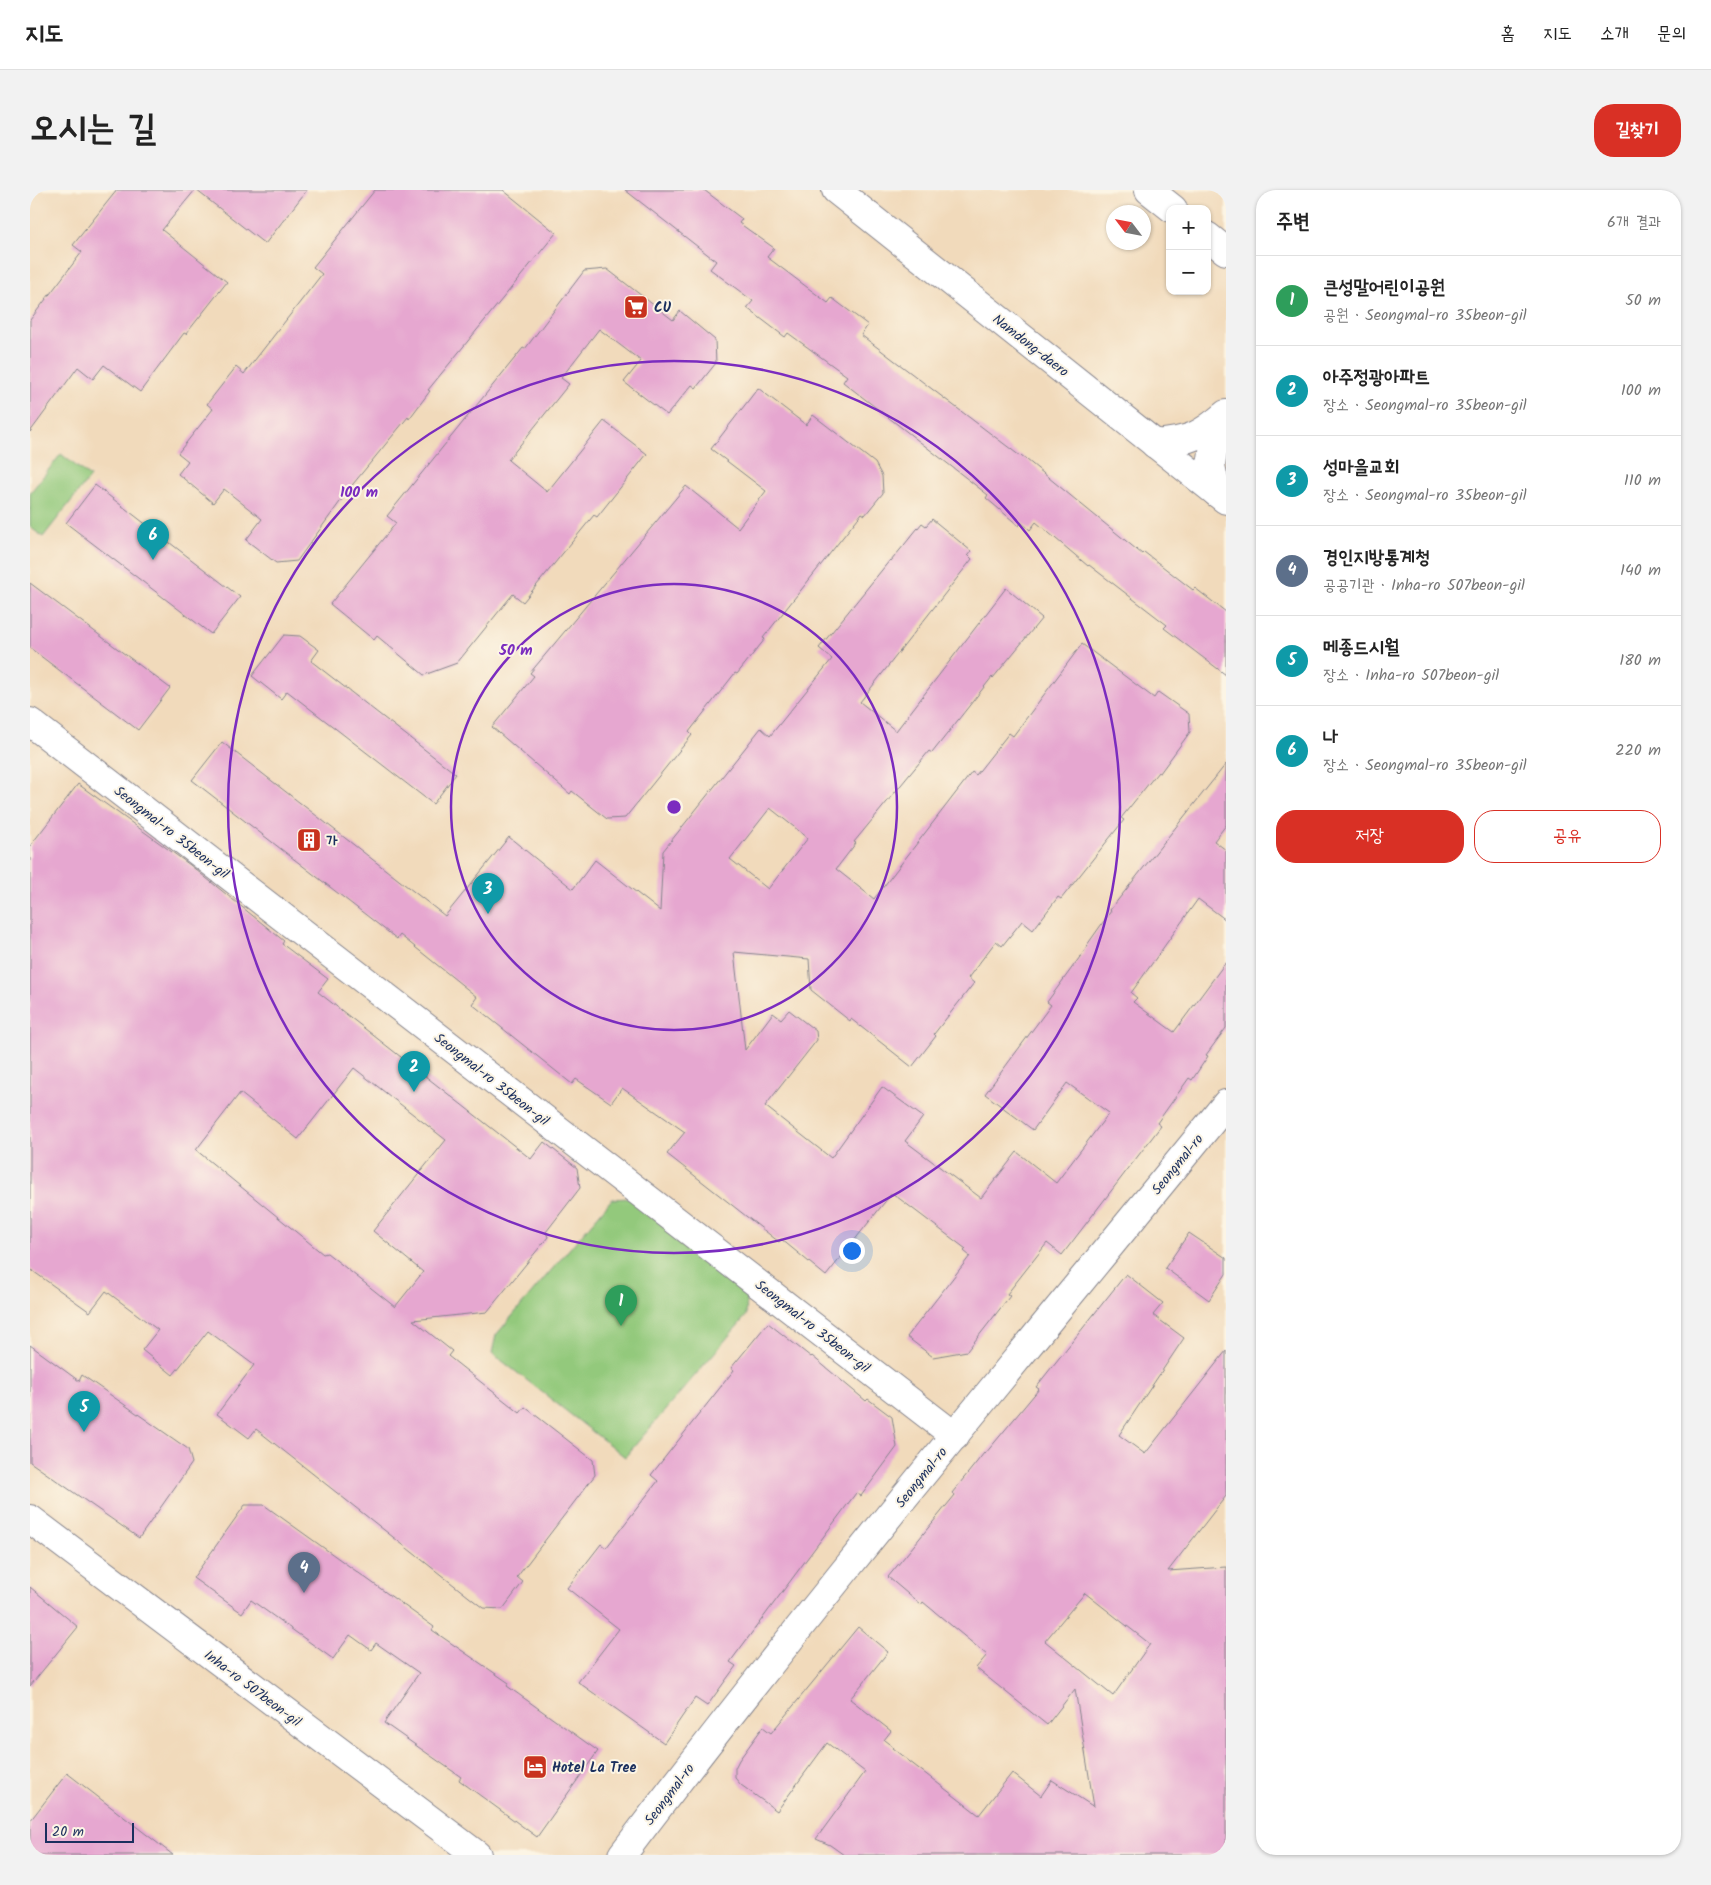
<!DOCTYPE html>
<html lang="ko">
<meta charset="utf-8">
<style>
:root{--surface:#fff;--page:#f2f2f2;--text:#222;--muted:#767676;--line:#e0e0e0;--accent:#d93025}
body{margin:0;font-family:Kalam,"Poor Story",sans-serif;background:var(--page);color:var(--text)}
.controls{position:absolute;right:15px;top:15px;display:grid;overflow:hidden;border-radius:10px;box-shadow:0 1px 4px #0004}
.controls button{width:45px;height:45px;display:grid;place-items:center;padding:0;border:0;border-bottom:1px solid var(--line);background:var(--surface);color:var(--text);font:25px sans-serif}
.compass{position:absolute;left:1076px;top:15px;width:45px;height:45px;border-radius:50%;background:var(--surface);box-shadow:0 1px 4px #0004;rotate:302deg}
.scale{position:absolute;left:15px;bottom:12px;width:89px;box-sizing:border-box;padding-left:5px;border:2px solid #1b2f5e;border-top:0;font-size:14px;line-height:18px;white-space:nowrap;color:#1b2f5e;-webkit-text-stroke:4px #fcf5e5;paint-order:stroke}
.you{position:absolute;left:821px;top:1060px;width:18px;height:18px;margin:-12px;border:4px solid #fff;border-radius:50%;background:#1a73e8;box-shadow:0 0 0 8px #1a73e833}
.badge{display:grid;place-items:center;width:32px;height:32px;border-radius:50%;background:var(--accent);color:#fff;font-size:16px;font-weight:700}
.pin{position:absolute;translate:-50% -41px;filter:drop-shadow(0 1px 2px #0008)}
.pin::after{content:'';position:absolute;top:26px;width:18px;height:15px;background:inherit;clip-path:polygon(0 0,100% 0,50% 100%)}
.list{margin:0;padding:0;list-style:none}
h2{display:flex;justify-content:space-between;align-items:center;height:65px;margin:0;padding:0 20px;font-size:21px}
h2 small{font-size:16px;font-weight:400;color:var(--muted)}
.list li{display:grid;grid-template-columns:32px 1fr auto;gap:15px;align-items:center;box-sizing:border-box;height:90px;padding:0 20px;border-top:1px solid var(--line)}
.list b{display:block;font-size:19px;white-space:nowrap}
.list p{margin:0;font-size:16px;white-space:nowrap;color:var(--muted)}
.list em{font-size:16px;font-style:normal;color:var(--muted)}
.actions{display:flex;gap:10px;padding:15px 20px}
.actions a{flex:1;padding:11px 0;border:1px solid var(--accent);border-radius:20px;text-align:center;font-size:18px;color:var(--accent)}
.actions .main{background:var(--accent);color:#fff}
.map{position:relative;flex:none;width:1196px;height:1665px;overflow:hidden;border-radius:20px}
header{display:flex;align-items:center;gap:30px;box-sizing:border-box;height:70px;padding:0 25px;background:var(--surface);border-bottom:1px solid var(--line)}
header strong{font-size:24px}
nav{display:flex;gap:28px;margin-inline-start:auto;font-size:18px}
.intro{display:flex;align-items:center;justify-content:space-between;box-sizing:border-box;height:120px;padding:0 30px}
h1{margin:0;font-size:35px}
.button{padding:12px 22px;border-radius:20px;background:var(--accent);color:#fff;font-size:18px;font-weight:700}
main{display:flex;gap:30px;padding:0 30px}
aside{flex:1;background:var(--surface);border-radius:20px;box-shadow:0 1px 4px #0004}
.map>svg:first-child{display:block}
.green{fill:#93c97b;stroke:#577c6c}
.building{fill:#e6a7d0;fill-rule:evenodd}
.lines{fill:none;stroke-linecap:round;stroke-linejoin:round}
.minor-casing{stroke:#86848c;stroke-width:30}
.tertiary-casing{stroke:#86848c;stroke-width:30}
.secondary-casing{stroke:#86848c;stroke-width:30}
.minor{stroke:#fff;stroke-width:28}
.tertiary{stroke:#fff;stroke-width:28}
.secondary{stroke:#fff;stroke-width:28}
.ring{fill:none;stroke:#7b2cbf;stroke-width:2.5}
.labels{text-anchor:middle;stroke-width:4;stroke-linejoin:round;paint-order:stroke}
.poi-label{font-size:14px;font-weight:bold;fill:#1b2f5e;stroke:#fcf5e5;text-anchor:start}
.street-label{font-size:14px;fill:#1b2f5e;stroke:#fcf5e5}
.centre{fill:#7b2cbf;stroke:#fcf5e5;stroke-width:2.5}
.ring-label{font-size:15px;text-anchor:middle;font-weight:bold;fill:#7b2cbf;stroke:#fcf5e5;stroke-width:4;stroke-linejoin:round;paint-order:stroke}
</style>
<header>
<strong>지도</strong>
<nav><a>홈</a><a>지도</a><a>소개</a><a>문의</a></nav>
</header>
<div class="intro"><h1>오시는 길</h1><a class="button">길찾기</a></div>
<main>
<div class="map">
<svg width="1196" height="1665" viewBox="0 0 1196 1665">
<rect width="100%" height="100%" fill="#fcf5e5"/>
<filter id="ink" filterUnits="userSpaceOnUse"><feTurbulence type="fractalNoise" baseFrequency=".02" numOctaves="2"/><feDisplacementMap in="SourceGraphic" scale="10" xChannelSelector="R" yChannelSelector="G"/><feConvolveMatrix kernelMatrix="1 2 1 2 8 2 1 2 1" color-interpolation-filters="sRGB"/></filter>
<filter id="wash" filterUnits="userSpaceOnUse"><feTurbulence type="fractalNoise" baseFrequency=".0096" numOctaves="4" result="noise"/><feDisplacementMap in="SourceGraphic" scale="20" xChannelSelector="R" yChannelSelector="G"/><feGaussianBlur stdDeviation="1.12" result="paint"/><feColorMatrix in="noise" values="0 0 0 0 0 0 0 0 0 0 0 0 0 0 0 0 0 1.4 0 .05"/><feComposite in="paint" operator="in"/></filter>
<g filter="url(#wash)">
<rect width="100%" height="100%" fill="#f1dabb"/>
<path class="green" d="M31,264L60,287L13,347L0,337V303Z
M600,1008L717,1103L716,1126L595,1267L462,1163L466,1145L582,1009Z"/>
<g id="blocks">
<path class="building" d="M87,0H165L132,40L197,92L156,144L154,143L110,202L74,175L63,189L48,177L0,242V130L52,62L43,55Z
M166,0H277L235,54Z
M345,0H473L526,43L398,200L400,201L379,229L378,227L323,294L267,371L246,373L216,350L232,329L194,299L183,313L148,284L158,271L148,263L183,219L177,214L206,177L214,184L292,84L283,77Z
M595,0H674L712,29L709,33L744,58L737,67L798,113L802,108L838,135L831,145L990,266L991,265L1112,364L1114,362L1163,400L1165,398L1196,422V485L1134,438L1137,435L1059,375L1058,376L1006,332L1000,340L991,332L989,336L956,308L958,305L813,192L817,186L758,143L755,147L717,118L723,111L680,79L686,71Z
M577,79L643,130L650,121L685,150L686,173L666,198L662,195L637,225L594,192L611,171L569,139L531,188L539,194L478,270L517,302L574,231L617,264L567,327L564,325L493,412L483,404L427,473L394,485L347,446L344,450L300,414L366,333L357,326L493,158L495,159L554,81Z
M728,198L776,235L783,225L845,273L852,286L853,303L835,325L832,323L733,448L735,449L707,484L705,483L659,542L662,545L595,628L577,629L542,601L540,604L462,537L504,486L500,483L656,296L708,338L736,301L681,259Z
M65,295L210,407L181,444L36,333Z
M902,329L941,361L938,365L942,369L830,512L866,541L976,398L1012,428L963,488L962,487L902,563L899,561L824,652L826,653L806,679L844,709L942,582L946,585L979,543L983,546L1052,454L1124,508L1128,502L1159,524L1160,542L1130,583L1128,582L1091,628L1094,630L1031,709L1028,707L1003,740L992,731L972,756L966,751L938,788L944,793L904,844L906,846L882,877L821,829L820,831L781,800L779,769L704,762L715,860L743,823L751,829L759,820L786,841L787,850L735,916L801,968L852,897L893,927L875,951L951,1008L987,962L1026,993L1079,923L1037,893L1003,940L955,904L1021,815L1017,812L1058,756L1057,755L1081,721L1080,720L1196,574V635L1184,651L1196,660V730L1168,709L1101,803L1107,808L1103,812L1144,842L1196,772V838L1176,865L1178,866L1162,890L1159,888L1127,933L1131,936L1032,1065L1017,1053L977,1104L980,1106L937,1161L903,1167L877,1147L940,1066L934,1061L936,1059L862,1003L796,1086L751,1049L749,1052L637,964L655,942L592,898L581,913L546,889L542,894L442,814L447,807L370,745L367,749L162,590L192,552L415,726L479,647L543,699L565,670L630,721L633,661L731,538L740,546L802,469L789,458L860,370L861,371L892,333L896,336ZM740,618L778,648L738,699L700,669Z
M0,393L140,498L108,540L0,458Z
M254,445L270,446L289,460L281,471L426,584L403,614L257,501L251,509L222,486Z
M48,594L160,675L254,751L252,754L298,789L288,802L501,969L514,952L547,978L550,998L516,1042L518,1047L457,1122L383,1130L422,1161L418,1166L490,1223L495,1217L563,1270L565,1285L487,1387L493,1392L473,1419L453,1418L226,1239L219,1248L187,1224L224,1175L178,1141L143,1185L112,1160L128,1140L76,1101L60,1122L0,1079V656ZM324,878L416,950L343,1041L393,1082L365,1117L297,1063L293,1064L166,960L210,903L268,949Z
M1159,1043L1196,1068V1084L1179,1110L1135,1078Z
M1096,1084L1133,1113L1123,1125L1154,1148L1089,1245L1115,1264L1196,1161V1306L1138,1381L1196,1377V1665H814L800,1655L786,1649L835,1582L797,1553L747,1621L711,1595L705,1588V1578L709,1570L733,1537L741,1543L828,1437L858,1462L820,1509L861,1541L854,1550L863,1557L862,1558L949,1625L982,1583L1011,1606L1022,1590L1064,1617L1045,1499L1017,1535L946,1478L957,1465L893,1412L891,1415L858,1387L925,1305L922,1303L954,1263L955,1264L1009,1199L1006,1197ZM1055,1403L1120,1454L1083,1506L1015,1451Z
M738,1133L781,1167L782,1166L836,1211L838,1209L862,1227L867,1257L831,1306L826,1303L700,1472L706,1476L677,1516L665,1508L634,1553L548,1492L589,1439L537,1398L571,1354L576,1358L628,1291L621,1285L704,1180L701,1178Z
M0,1155L49,1191L52,1185L158,1259L162,1273L109,1348L0,1272Z
M215,1315H234L404,1437L402,1440L479,1493L477,1496L568,1561L507,1647L429,1590L431,1587L354,1533L389,1483L346,1453L341,1460L320,1445L303,1469L221,1410L212,1423L163,1388Z
M0,1397L48,1437L0,1496Z
M37,1583L143,1665H0V1631Z"/>
</g>
</g>
<g filter="url(#ink)">
<use href="#blocks" fill-opacity="0" stroke="#86848c" stroke-width="1"/>
<g class="lines">
<defs>
<path id="minor" d="M1119,0L1143,19
M1177,46L1196,61
M1125,254C1160,251 1170,246 1196,224
M1187,303L1181,276L1185,248L1196,227
M0,532L925,1246
M0,1329L447,1665"/>
<path id="tertiary" d="M592,1665C786,1409 993,1163 1196,914"/>
<path id="secondary" d="M806,0L1196,310"/>
</defs>
<use href="#minor" class="minor-casing"/>
<use href="#tertiary" class="tertiary-casing"/>
<use href="#secondary" class="secondary-casing"/>
<use href="#minor" class="minor"/>
<use href="#tertiary" class="tertiary"/>
<use href="#secondary" class="secondary"/>
</g>
</g>
<g class="ring">
<circle cx="644" cy="617" r="223"/>
<circle cx="644" cy="617" r="446"/>
</g>
<defs>
<symbol id="supermarket-square" viewBox="-11 -11 22 22"><rect x="-9" y="-9" width="18" height="18" rx="4" fill="#c8321e" stroke="#fcf5e5"/><path d="M-6-5.5h2.5l.6 2H6L4.5 2H-2.5L-4.4-4H-6ZM-1.5 3.2a1.3 1.3 0 1 0 .1 0ZM3 3.2a1.3 1.3 0 1 0 .1 0Z" fill="#fff"/></symbol>
<symbol id="building-square" viewBox="-11 -11 22 22"><rect x="-9" y="-9" width="18" height="18" rx="4" fill="#c8321e" stroke="#fcf5e5"/><path d="M-4-6H4V6H1V3H-1V6H-4ZM-2.5-4.3h1.7v1.8h-1.7ZM.8-4.3h1.7v1.8H.8ZM-2.5-1h1.7V.8h-1.7ZM.8-1h1.7V.8H.8Z" fill="#fff"/></symbol>
<symbol id="hotel-square" viewBox="-11 -11 22 22"><rect x="-9" y="-9" width="18" height="18" rx="4" fill="#c8321e" stroke="#fcf5e5"/><path d="M-6-4.5h1.5V1H6V5H4.5V3h-9V5H-6ZM-4 0a1.8 1.8 0 1 1 3.6 0ZM.5 0V-2.5h3Q6-2.5 6 0Z" fill="#fff"/></symbol>
</defs>
<g fill-rule="evenodd">
<use href="#supermarket-square" x="592" y="103" width="28" height="28"/>
<use href="#building-square" x="265" y="636" width="28" height="28"/>
<use href="#hotel-square" x="491" y="1563" width="28" height="28"/>
</g>
<g class="labels">
<g class="poi-label">
<text x="624" y="122">CU</text>
<text x="296" y="655">가</text>
<text x="522" y="1582">Hotel La Tree</text>
</g>
<g class="street-label">
<text transform="translate(1001 155) rotate(38)" y="5">Namdong-daero</text>
<text transform="translate(142 642) rotate(38)" y="5">Seongmal-ro 35beon-gil</text>
<text transform="translate(462 889) rotate(38)" y="5">Seongmal-ro 35beon-gil</text>
<text transform="translate(1147 974) rotate(-51)" y="5">Seongmal-ro</text>
<text transform="translate(783 1136) rotate(38)" y="5">Seongmal-ro 35beon-gil</text>
<text transform="translate(891 1287) rotate(-51)" y="5">Seongmal-ro</text>
<text transform="translate(223 1498) rotate(37)" y="5">Inha-ro 507beon-gil</text>
<text transform="translate(639 1604) rotate(-53)" y="5">Seongmal-ro</text>
</g>
</g>
<circle cx="644" cy="617" r="8" class="centre"/>
<g class="ring-label">
<text x="329" y="307">100 m</text>
<text x="486" y="465">50 m</text>
</g>
</svg>
<div class="controls">
<button>+</button>
<button>−</button>
</div>
<svg class="compass" viewBox="-18 -18 36 36"><path d="M0-13l5 13h-10z" fill="#e53935"/><path d="M0 13l5-13h-10z" fill="#767676"/></svg>
<div class="scale">20 m</div>
<div class="you"></div>
<div class="pin badge" style="left:591px;top:1136px;background:#2e9e5b">1</div>
<div class="pin badge" style="left:384px;top:902px;background:#0f9aa8">2</div>
<div class="pin badge" style="left:458px;top:724px;background:#0f9aa8">3</div>
<div class="pin badge" style="left:274px;top:1403px;background:#5c6f8a">4</div>
<div class="pin badge" style="left:54px;top:1242px;background:#0f9aa8">5</div>
<div class="pin badge" style="left:123px;top:370px;background:#0f9aa8">6</div>
</div>
<aside>
<h2>주변<small>6개 결과</small></h2>
<ul class="list">
<li><span class="badge" style="background:#2e9e5b">1</span><div><b>큰성말어린이공원</b><p>공원 · Seongmal-ro 35beon-gil</p></div><em>50 m</em></li>
<li><span class="badge" style="background:#0f9aa8">2</span><div><b>아주정광아파트</b><p>장소 · Seongmal-ro 35beon-gil</p></div><em>100 m</em></li>
<li><span class="badge" style="background:#0f9aa8">3</span><div><b>성마을교회</b><p>장소 · Seongmal-ro 35beon-gil</p></div><em>110 m</em></li>
<li><span class="badge" style="background:#5c6f8a">4</span><div><b>경인지방통계청</b><p>공공기관 · Inha-ro 507beon-gil</p></div><em>140 m</em></li>
<li><span class="badge" style="background:#0f9aa8">5</span><div><b>메종드시월</b><p>장소 · Inha-ro 507beon-gil</p></div><em>180 m</em></li>
<li><span class="badge" style="background:#0f9aa8">6</span><div><b>나</b><p>장소 · Seongmal-ro 35beon-gil</p></div><em>220 m</em></li>
</ul>
<div class="actions"><a class="main">저장</a><a>공유</a></div>
</aside>
</main>
